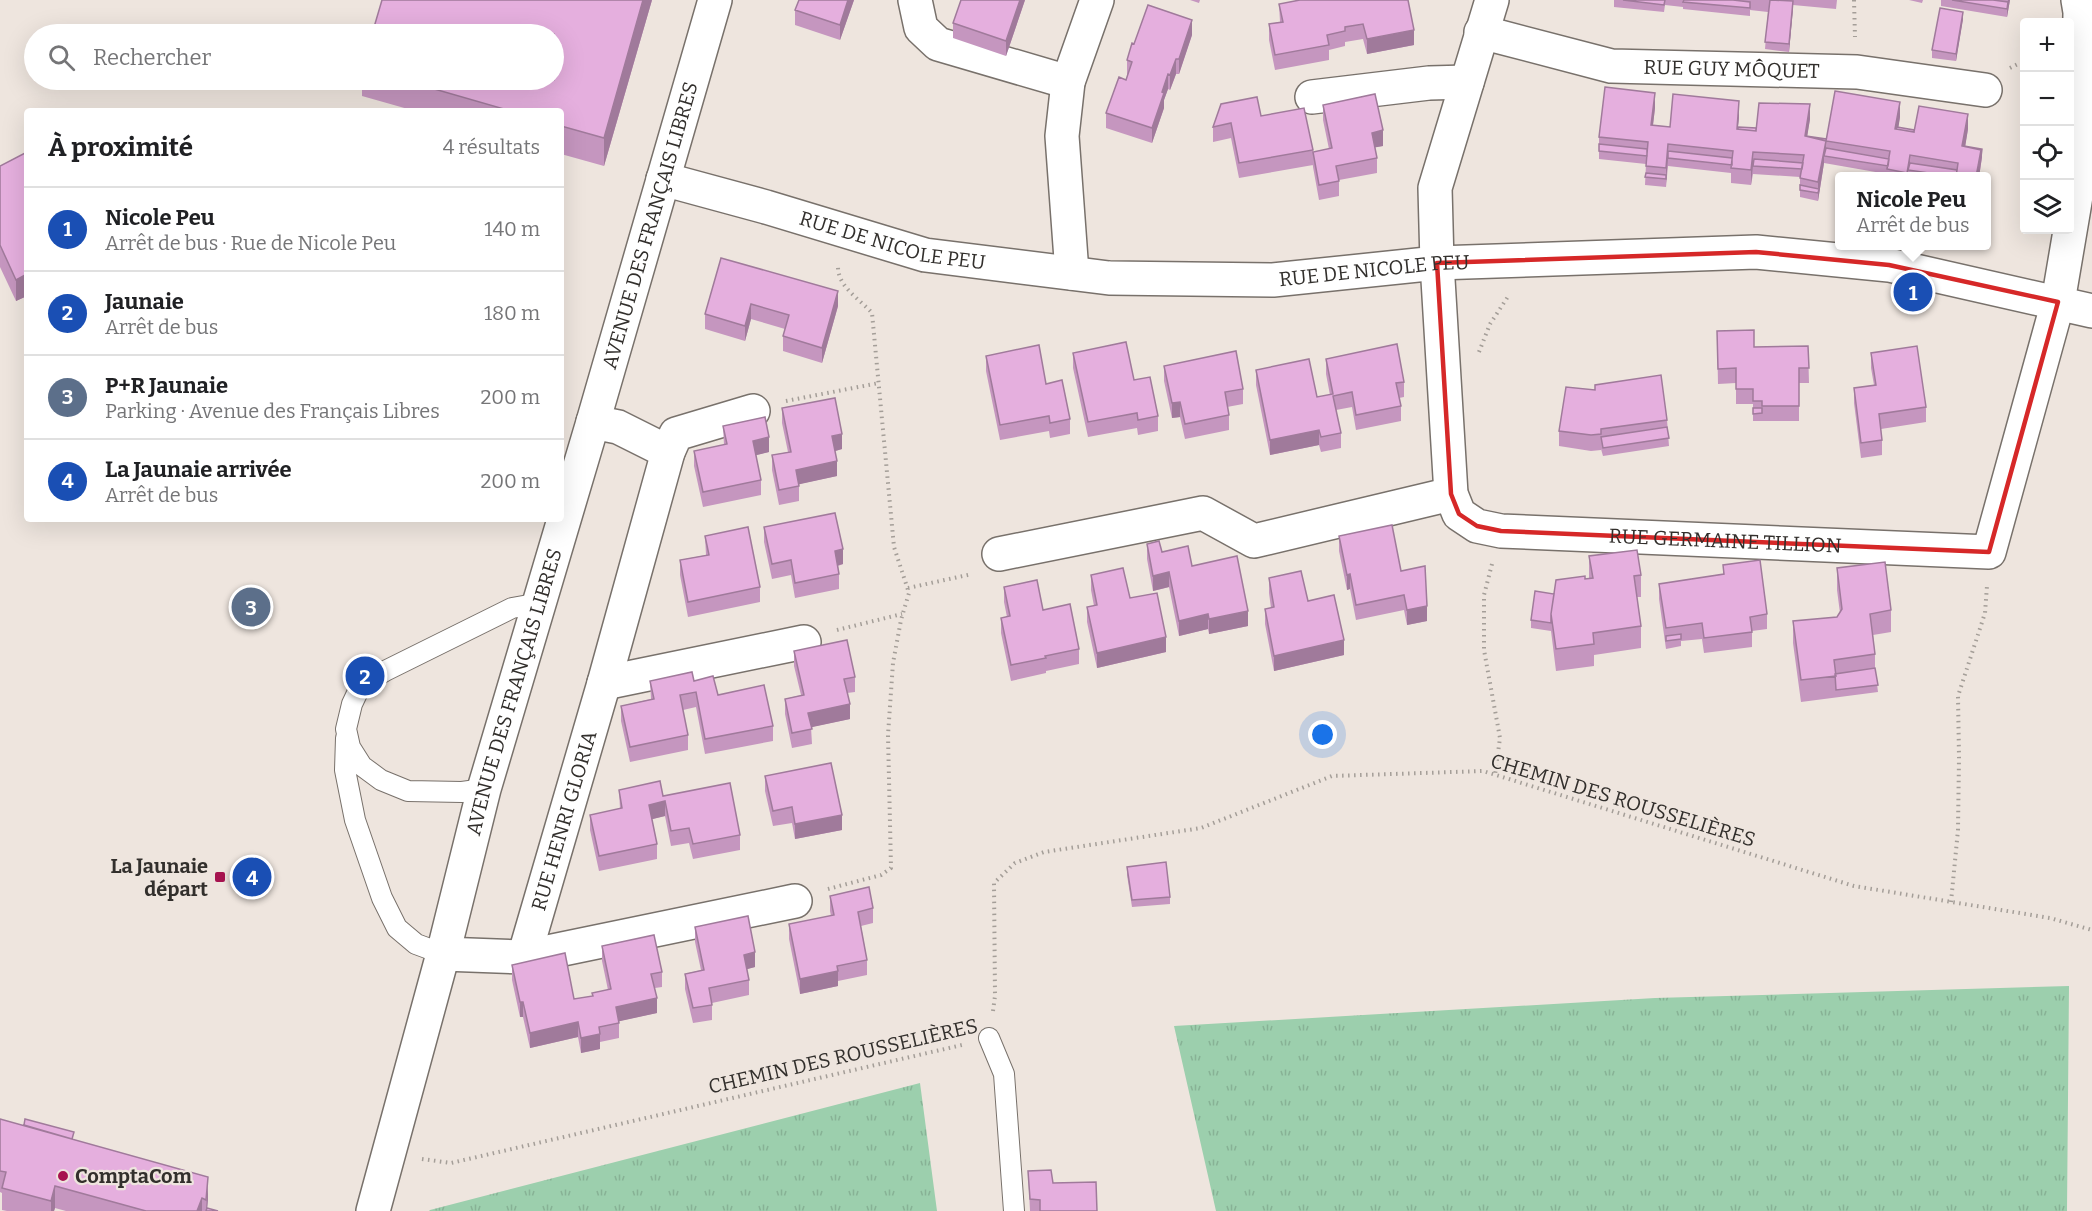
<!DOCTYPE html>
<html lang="fr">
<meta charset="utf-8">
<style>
:root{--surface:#fff;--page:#f2f2f2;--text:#202124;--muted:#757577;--line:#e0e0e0;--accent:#db2777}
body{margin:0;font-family:Bitter,serif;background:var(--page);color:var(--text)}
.controls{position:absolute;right:18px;top:18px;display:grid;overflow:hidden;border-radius:6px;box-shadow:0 6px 24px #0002}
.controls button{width:54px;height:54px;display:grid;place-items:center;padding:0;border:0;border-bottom:2px solid var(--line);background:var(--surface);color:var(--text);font:30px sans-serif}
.you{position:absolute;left:1323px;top:735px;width:21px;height:21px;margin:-15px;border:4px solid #fff;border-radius:50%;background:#1a73e8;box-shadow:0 0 0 9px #1a73e833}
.badge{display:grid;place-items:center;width:39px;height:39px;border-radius:50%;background:var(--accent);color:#fff;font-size:20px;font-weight:700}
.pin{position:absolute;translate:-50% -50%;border:3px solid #fff;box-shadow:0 2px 6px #0006}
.popup{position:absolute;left:1835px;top:172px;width:156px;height:78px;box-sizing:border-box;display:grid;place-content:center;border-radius:6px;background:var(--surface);filter:drop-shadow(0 2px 4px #0005);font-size:20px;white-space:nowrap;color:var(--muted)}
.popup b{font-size:22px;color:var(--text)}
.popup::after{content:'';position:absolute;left:50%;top:100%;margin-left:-12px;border:12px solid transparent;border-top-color:var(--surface)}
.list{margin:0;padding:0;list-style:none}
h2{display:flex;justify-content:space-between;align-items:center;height:78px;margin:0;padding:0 24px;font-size:26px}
h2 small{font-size:20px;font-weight:400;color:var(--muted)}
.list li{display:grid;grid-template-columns:39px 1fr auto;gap:18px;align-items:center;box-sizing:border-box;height:84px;padding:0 24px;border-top:2px solid var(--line)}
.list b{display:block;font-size:22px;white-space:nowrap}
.list p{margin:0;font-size:20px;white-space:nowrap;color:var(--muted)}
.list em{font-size:20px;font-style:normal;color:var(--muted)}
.icon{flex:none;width:33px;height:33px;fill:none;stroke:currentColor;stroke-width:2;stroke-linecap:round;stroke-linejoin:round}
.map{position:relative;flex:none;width:2092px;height:1211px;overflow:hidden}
.search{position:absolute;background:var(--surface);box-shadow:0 6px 24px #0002;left:24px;top:24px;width:540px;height:66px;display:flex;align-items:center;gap:15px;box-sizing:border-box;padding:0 21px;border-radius:33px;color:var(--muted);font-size:22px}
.panel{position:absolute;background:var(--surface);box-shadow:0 6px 24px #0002;left:24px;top:108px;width:540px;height:414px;border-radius:6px}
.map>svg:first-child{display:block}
.grass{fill:url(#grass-tufts)}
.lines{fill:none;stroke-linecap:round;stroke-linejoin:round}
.service-casing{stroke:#78716b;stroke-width:22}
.minor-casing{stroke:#78716b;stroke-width:36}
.path{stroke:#a49e98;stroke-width:4;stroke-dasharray:1.5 4.5;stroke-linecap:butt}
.service{stroke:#fff;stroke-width:20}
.minor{stroke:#fff;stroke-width:33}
.wall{fill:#c596bf}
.shaded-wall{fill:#a07a9b}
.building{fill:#e5afde;stroke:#a07a9b;stroke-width:1.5}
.marked{fill:none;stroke:#d62828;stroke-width:4.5;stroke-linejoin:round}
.poi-dot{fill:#a6134f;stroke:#eee5de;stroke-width:2}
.labels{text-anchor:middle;stroke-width:4.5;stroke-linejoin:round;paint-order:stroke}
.street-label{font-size:20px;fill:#322f2c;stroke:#eee5de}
.poi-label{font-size:20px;font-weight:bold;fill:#322f2c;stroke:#eee5de;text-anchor:end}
</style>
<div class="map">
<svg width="2092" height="1211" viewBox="0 0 2092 1211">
<defs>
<pattern id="grass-tufts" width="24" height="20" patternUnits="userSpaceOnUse" patternTransform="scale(1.5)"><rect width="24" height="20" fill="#9ccfad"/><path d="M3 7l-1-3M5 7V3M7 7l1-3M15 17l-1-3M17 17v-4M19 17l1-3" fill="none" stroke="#87b295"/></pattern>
</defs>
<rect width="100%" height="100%" fill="#eee5de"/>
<path class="grass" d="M2069,986L2067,1211H1216L1174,1026L1655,998Z
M920,1083L937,1211H429L430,1210Z"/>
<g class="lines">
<defs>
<path id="service" d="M346,738L345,770L355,820L382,898L397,928L416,944L443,954
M484,789L462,792L408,791L381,780L362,766L350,747L346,729L352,704L361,685L385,671L512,608L540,603
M989,1038L1004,1074L1014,1211"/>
<g id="minor">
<path d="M915,0L921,28L938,44L1068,82"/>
<path id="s1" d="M1492,0L1435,188L1437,263L1451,494L1459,514L1477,526L1501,531L1989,552L2058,302L2078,184L2080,12L2078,0"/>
<path id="s2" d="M1481,32L1611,66L1857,72L1985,90"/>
<path d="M1312,97L1429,83L1467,82"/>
<path id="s3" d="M663,179L766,207L925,255L1109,278L1273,280L1437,263L1756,252L1889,265L2092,311"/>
<path d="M1072,273L1062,136L1068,82L1097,0"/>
<path d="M593,422L618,427L668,452"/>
<path d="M999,554L1203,513L1254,541L1451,494"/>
<path d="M604,683L804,642"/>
<path d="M443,954L524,957L795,901"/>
<path id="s4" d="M524,957L604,683L668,452L676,434L753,411"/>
<path id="s5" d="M373,1211L443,954L484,789L593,422L715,0"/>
</g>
</defs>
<use href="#service" class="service-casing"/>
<use href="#minor" class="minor-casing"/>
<path class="path" d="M1854,0L1855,37
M2010,68L2024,61
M1479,352L1490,324L1509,295
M786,401L879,383
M1492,564L1484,595V650L1500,738L1495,775
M908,588L972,574
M837,630L902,614
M828,889L881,875L891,868L888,735L893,663L901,620L909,593L894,547L872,313C860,299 837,287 838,265
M1951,902L1958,830L1959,757L1958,696L1985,613L1987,586
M993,1011L995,996L994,883L1015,863L1044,852L1201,828L1332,776L1483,771L1854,886L2050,918L2092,930
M422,1159L451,1163L962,1045"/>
<use href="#service" class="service"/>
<use href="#minor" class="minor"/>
</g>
<path class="wall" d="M652,0L604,166L561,154V111H415L362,96V80H554Z
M854,0L840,40L795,25V10Z
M1025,0L1006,56L953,38V23Z
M1190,0H1200L1199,3Z
M1408,0L1414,45L1367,54L1363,39L1345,42V46L1329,50V60L1275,70L1269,40V24L1280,22L1279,4Z
M1614,0H1837L1836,9L1793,5L1789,52L1765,49L1768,12L1750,10V16L1683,9V7L1665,5L1664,12L1614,7Z
M1909,0H1923L1922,3Z
M1941,0H2010L2007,17L1941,6Z
M1963,19L1956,61L1932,58V50Z
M1192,35L1179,74H1176L1170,90L1168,89L1164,100V108L1152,143L1106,128V113L1126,80L1128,75H1127V60L1134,44Z
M1323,105L1383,146L1375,147L1377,158V173L1339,180V196L1319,200L1313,167V152L1329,149L1323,120Z
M1655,108L1653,125L1670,127L1739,117L1738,127L1756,128L1810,119L1807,136L1826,139L1900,117L1898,127L1914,130L1968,129L1965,146L1982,157L1979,177H1887V174L1824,163L1818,201L1800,197V177L1753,174L1751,185L1731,183V173L1668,166L1666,187L1645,185L1646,164L1599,159V137Z
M1261,116L1313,150V165L1239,178L1231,138L1213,142V127Z
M27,152V296L16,301L0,267V166Z
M721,258L838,306L822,363L783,351V336L785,329L751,319L745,341L705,329V314Z
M1717,331L1754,347L1808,346L1809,383H1799V421H1753V404H1736V383L1718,384Z
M1073,353L1134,380L1158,416V431L1138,435L1137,428L1088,437L1073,368Z
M1871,353L1926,407V422L1881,429L1882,440V455L1861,458L1854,403V388L1874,385L1871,368Z
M986,356L1046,384L1070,419V434L1050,438L1049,431L1000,440L986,371Z
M1326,359L1404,382V397L1399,398L1401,406V421L1356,430L1352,407L1336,410L1341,433V448L1321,452L1319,445L1270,455L1256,385V370L1317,397L1330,395L1326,374Z
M1164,366L1243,389V404L1227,407L1229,415V430L1185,439L1180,417L1172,418L1164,381Z
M1595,385L1667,420L1669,446L1603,456L1601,449V450L1591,451L1559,446V431L1595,390Z
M782,408L842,449L835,451L837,476L799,484V501L779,505L772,470V455L788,452L782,423Z
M723,426L769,452L756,455L761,480V495L703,507L694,466V451L724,445Z
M764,527L843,564L838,566L839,574V589L795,598L791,575L772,579L764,542Z
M705,536L760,587V602L688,617L680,575V560L706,555Z
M1339,536L1401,571L1427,621L1407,625L1404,610L1356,620L1350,589L1347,590L1339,551Z
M1147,544L1192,566L1248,626L1209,634L1208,629L1179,636L1169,587L1153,591L1147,559Z
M1589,556L1641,575V597H1637L1641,626V648L1594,655V666L1556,671L1551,631L1531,628V620L1554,594L1585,579L1589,578Z
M1723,565L1767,614V629L1752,631V647L1704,653L1702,639L1681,641V646L1666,649L1659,599V584L1723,575Z
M1837,568L1891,610V632L1873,635L1875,654V668L1878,692L1801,702L1793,643V621L1837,617L1840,613L1837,590Z
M1091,575L1130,598L1166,652L1097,668L1087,622V607L1094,606L1091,590Z
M1269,578L1308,601L1344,655L1274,671L1265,624V609L1271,608L1269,593Z
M1004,587L1043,610L1079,649V664L1046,671V673L1011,681L1001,633V618L1007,617L1004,602Z
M794,651L855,677V692L847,693L850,719L811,727L812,744L792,748L785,714V699L801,695L794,666Z
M650,681H694L773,726V741L705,754L696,707L683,710L688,735V750L630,762L621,721V706L651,699Z
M765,776L842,830L795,839L792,823L773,826L765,791Z
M619,790L663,796L740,835V850L693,859L689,843L671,846L665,816L652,819L657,844V859L599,871L590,830V815L620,809Z
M1127,867L1170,897V904L1132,907L1127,875Z
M830,896L873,908V923L861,926L867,960V975L838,981V986L800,994L789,939V924L831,916L830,911Z
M695,927L755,967L747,969L749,980V995L712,1003V1020L693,1023L685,989V974L701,970L695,942Z
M602,946L662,972V987L655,988L657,1013L619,1021V1038L600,1042V1049L581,1053L578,1037L530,1048L523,1017H520L512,980V965L574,999L592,996L608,990L602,961Z
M0,1119L74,1140L208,1199L207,1208L218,1211H66L55,1208L54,1211H7L2,1210V1193L0,1192Z
M1028,1171L1053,1183L1097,1211H1030Z"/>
<path class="shaded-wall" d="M643,0H652L604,166V138Z
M848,0H854L840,40V25Z
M1020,0H1025L1006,56V41Z
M2008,0H2010L2007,17V9Z
M1793,1V9L1789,52V44Z
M1963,12V19L1956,61V54Z
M1192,20V35L1179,74V59Z
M1414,30V45L1367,54V39Z
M1176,59V74L1170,90V75Z
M1168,74V89L1164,100V108L1152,143V128L1162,92Z
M1655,93V108L1652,133L1651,125Z
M1739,101V117L1737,136V129Z
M1900,102V117L1897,137L1895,129Z
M1810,104V119L1806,144L1805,136Z
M1968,114V129L1964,154L1962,146Z
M1383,130V146L1372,148V133Z
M1826,141V156H1824V163L1818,201V182Z
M1668,144V158L1666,183V168Z
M1982,149V157L1979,177H1976L1981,150Z
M1753,152V166L1751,185V170Z
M1910,155V170H1908V177H1907Z
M27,274V296L16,301V280Z
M838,291V306L822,363V348Z
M751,304V319L745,341V326Z
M1180,402V417L1172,418V403Z
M1319,430V445L1270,455V440Z
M842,434V449L832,452V436Z
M769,437V452L753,456V441Z
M837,461V476L796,485V470Z
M843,549V564L835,566V551Z
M1169,572V587L1153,591V576Z
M1350,574V589L1347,590V575Z
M1427,606V621L1407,625V610Z
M1248,611V626L1209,634V619Z
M1208,614V629L1179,636V621Z
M1166,637V652L1097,668V653Z
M1344,640V655L1274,671V656Z
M850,704V719L808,728V713Z
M665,801V816L649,820V805Z
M842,815V830L795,839V824Z
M755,952V967L744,970V955Z
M838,971V986L800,994V979Z
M657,998V1013L616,1022V1007Z
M520,1002H523V1017H520Z
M578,1022V1037L530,1048V1033Z
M600,1034V1049L581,1053V1038Z
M208,1177V1199L207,1211H206Z
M55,1186V1208L54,1211H51V1201Z
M202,1198V1211H197Z"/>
<path class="building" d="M382,0H643L604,138L561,126V111H511L403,80H554V34H372Z
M799,0H848L840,25L795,10Z
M961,0H1020L1006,41L953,23Z
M1300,0H1408L1414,30L1367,39L1363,24L1345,27V31L1327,35L1329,45L1275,55L1269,24L1283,22L1279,4Z
M1623,0H1665L1664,5Z
M1684,0H1733L1750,2V8L1683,2Z
M1770,0L1793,1L1789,44L1765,42Z
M1952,0H1993L2008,2L2007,9Z
M1148,5L1192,20L1179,59H1176L1170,75L1168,74L1162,92L1164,93L1152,128L1106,113L1119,77L1126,80L1132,62L1127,60L1132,43L1134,44Z
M1940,8L1963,12L1956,54L1932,50Z
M1605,87L1655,93L1651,125L1670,127L1673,94L1739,101L1737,129L1756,131L1759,103L1810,104L1805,136L1826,141L1818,182L1800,178L1804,155L1753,152L1751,170L1731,168L1733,151L1668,144L1666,168L1646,166L1648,142L1599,137Z
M1835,91L1900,102L1895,129L1914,132L1919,106L1968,114L1962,146L1981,150L1976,177H1956L1958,163L1910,155L1907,173L1887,169L1890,151L1826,141Z
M1375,94L1383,130L1372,133L1377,158L1336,166L1339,181L1319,185L1313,152L1332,148L1323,105Z
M1257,97L1261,116L1304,108L1313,150L1239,163L1231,123L1213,127L1221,104Z
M1738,127L1756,128V131L1738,129Z
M1897,127L1914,130V132L1896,129Z
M1806,136L1826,139V141Z
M1599,144L1647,149V156L1599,151Z
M1964,146L1982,149L1981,157V150Z
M1826,148L1889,159L1888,166L1824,156Z
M1668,151L1732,158V165L1668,158Z
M27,152V274L16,280L0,245V166Z
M1754,159L1803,163L1802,169L1753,166Z
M1910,163L1957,170L1956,177L1908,170Z
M1646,173L1666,175V179L1645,177Z
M1800,185L1819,189L1818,193L1800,190Z
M721,258L838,291L822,348L783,336L789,315L751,304L745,326L705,314Z
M1754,330V347L1808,346L1809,368H1799V406H1762V401H1753V389H1736V368L1718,369L1717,331Z
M1126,342L1134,380L1150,377L1158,416L1138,420L1137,413L1088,422L1073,353Z
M1397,344L1404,382L1396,383L1401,406L1356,415L1352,392L1333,396L1341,433L1321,437L1319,430L1270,440L1256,370L1309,359L1317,397L1333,394L1326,359Z
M1039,345L1046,384L1062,380L1070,419L1050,423L1049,416L1000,425L986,356Z
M1917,346L1926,407L1879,414L1882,440L1861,443L1854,388L1876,385L1871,353Z
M1236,351L1243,389L1225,392L1229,415L1185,424L1180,402L1172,403L1164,366Z
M1661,375L1667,420L1601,429V434L1591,435L1559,431L1566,387L1595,390V385Z
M835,398L842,434L832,436L837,461L796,470L799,486L779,490L772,455L791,452L782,408Z
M1753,408H1762V413L1753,414Z
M765,417L769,437L753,441L761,480L703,492L694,451L727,444L723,426Z
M1667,427L1669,438L1603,448L1601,437Z
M835,513L843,549L835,551L839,574L795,583L791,560L772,564L764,527Z
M1392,525L1401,571L1425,566L1427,606L1407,610L1404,595L1356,605L1350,574L1347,575L1339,536Z
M748,527L760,587L688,602L680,560L709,555L705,536Z
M1159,541L1162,552L1188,546L1192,566L1237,556L1248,611L1209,619L1208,614L1179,621L1169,572L1153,576L1147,544Z
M1637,550L1641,575L1634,576L1641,626L1593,633L1594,644L1556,649L1551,614L1556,580L1585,576V579L1593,578L1589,556Z
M1760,560L1767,614L1750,617L1752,632L1704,638L1702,623L1666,628L1659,584L1724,574L1723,565Z
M1885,562L1891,610L1870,614L1875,654L1834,660L1836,676L1801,680L1793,621L1837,617L1842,609L1837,568Z
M1123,568L1130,598L1157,593L1166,637L1097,653L1087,607L1097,605L1091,575Z
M1301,571L1308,601L1334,595L1344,640L1274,656L1265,609L1274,607L1269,578Z
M1037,580L1043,610L1070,604L1079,649L1045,656L1046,658L1011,665L1001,618L1010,616L1004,587Z
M1535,591L1554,594L1551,614V623L1531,620Z
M1681,634V639L1666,641V636Z
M847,640L855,677L844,679L850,704L808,713L812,729L792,733L785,699L804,695L794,651Z
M1875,668L1878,685L1836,690L1835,674Z
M692,672L694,681L713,676L718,695L764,685L773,726L705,739L696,692L680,695L688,735L630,747L621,706L654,699L650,681Z
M831,763L842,815L795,824L792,807L773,811L765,776Z
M660,781L663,796L730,783L740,835L693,844L689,828L671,831L665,801L649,805L657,844L599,856L590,815L622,808L619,790Z
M1166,862L1170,897L1132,900L1127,867Z
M869,887L873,908L858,912L867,960L837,966L838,971L800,979L789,924L834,915L830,896Z
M748,916L755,952L744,955L749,980L709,988L712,1005L693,1008L685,974L704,970L695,927Z
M654,935L662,972L651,974L657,998L616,1007L619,1023L599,1027L600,1034L581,1038L578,1022L530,1033L523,1002H520L512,965L565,953L574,999L593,996L592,993L611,989L602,946Z
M0,1119L208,1177L206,1200L202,1198L197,1211H146L55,1186L51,1201L2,1188L6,1172L0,1171Z
M25,1119L74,1132L72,1139L24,1125Z
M1051,1170L1053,1183L1096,1182L1097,1211H1040V1200L1030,1199L1028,1171Z
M207,1208L218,1211H206Z"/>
<path class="marked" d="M1756,252L1889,265L2058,302L1989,552L1501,531L1477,526L1459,514L1451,494L1437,263Z"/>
<g class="poi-dot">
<rect x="214" y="871" width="12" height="12" rx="3"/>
<circle cx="63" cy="1176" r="6"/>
</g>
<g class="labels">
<g class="street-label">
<text dy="7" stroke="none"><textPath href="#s2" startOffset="255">RUE GUY MÔQUET</textPath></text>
<text dy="7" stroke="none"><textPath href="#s5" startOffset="1024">AVENUE DES FRANÇAIS LIBRES</textPath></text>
<text dy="7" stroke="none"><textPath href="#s3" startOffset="238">RUE DE NICOLE PEU</textPath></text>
<text dy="7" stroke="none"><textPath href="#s3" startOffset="724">RUE DE NICOLE PEU</textPath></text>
<text dy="7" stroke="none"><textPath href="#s1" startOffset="795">RUE GERMAINE TILLION</textPath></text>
<text dy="7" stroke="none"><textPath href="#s5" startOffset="538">AVENUE DES FRANÇAIS LIBRES</textPath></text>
<text transform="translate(1623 800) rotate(17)" y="7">CHEMIN DES ROUSSELIÈRES</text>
<text dy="7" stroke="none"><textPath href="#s4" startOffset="142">RUE HENRI GLORIA</textPath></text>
<text transform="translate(843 1056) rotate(-13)" y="7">CHEMIN DES ROUSSELIÈRES</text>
</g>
<g class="poi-label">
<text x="208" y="873">La Jaunaie<tspan x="208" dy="23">départ</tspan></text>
<text x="75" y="1183" text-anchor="start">ComptaCom</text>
</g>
</g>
</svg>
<div class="controls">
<button>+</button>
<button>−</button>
<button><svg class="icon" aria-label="locate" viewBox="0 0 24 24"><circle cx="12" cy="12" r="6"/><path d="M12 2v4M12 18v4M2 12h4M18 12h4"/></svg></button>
<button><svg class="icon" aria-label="layers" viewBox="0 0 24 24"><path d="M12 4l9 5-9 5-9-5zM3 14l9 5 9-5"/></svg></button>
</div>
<div class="you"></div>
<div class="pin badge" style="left:1913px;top:292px;background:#1a4fb4">1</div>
<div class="popup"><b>Nicole Peu</b>Arrêt de bus</div>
<div class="pin badge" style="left:365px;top:676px;background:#1a4fb4">2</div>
<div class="pin badge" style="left:251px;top:607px;background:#5c6f8a">3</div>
<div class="pin badge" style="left:252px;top:877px;background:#1a4fb4">4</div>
<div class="search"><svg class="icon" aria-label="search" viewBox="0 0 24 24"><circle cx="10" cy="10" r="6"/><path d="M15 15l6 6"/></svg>Rechercher</div>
<section class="panel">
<h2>À proximité<small>4 résultats</small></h2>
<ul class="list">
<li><span class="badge" style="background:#1a4fb4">1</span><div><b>Nicole Peu</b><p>Arrêt de bus · Rue de Nicole Peu</p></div><em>140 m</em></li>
<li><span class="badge" style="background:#1a4fb4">2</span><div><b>Jaunaie</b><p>Arrêt de bus</p></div><em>180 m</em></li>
<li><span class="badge" style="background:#5c6f8a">3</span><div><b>P+R Jaunaie</b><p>Parking · Avenue des Français Libres</p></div><em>200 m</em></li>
<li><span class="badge" style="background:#1a4fb4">4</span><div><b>La Jaunaie arrivée</b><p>Arrêt de bus</p></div><em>200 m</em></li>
</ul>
</section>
</div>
